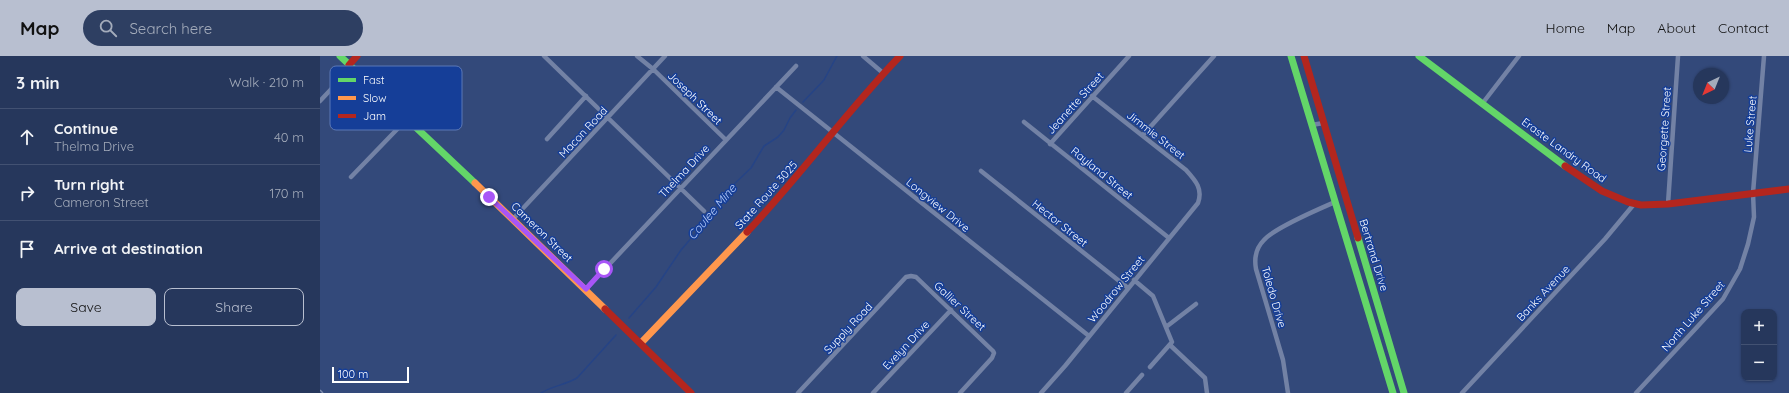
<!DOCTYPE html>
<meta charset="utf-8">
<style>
:root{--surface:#26375c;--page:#2e3f62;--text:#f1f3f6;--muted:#a4acbb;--line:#425172;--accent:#b8bfd0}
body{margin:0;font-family:Quicksand,sans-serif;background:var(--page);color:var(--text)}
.controls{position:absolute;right:12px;bottom:12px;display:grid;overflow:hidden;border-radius:8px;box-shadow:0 1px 3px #0004}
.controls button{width:36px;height:36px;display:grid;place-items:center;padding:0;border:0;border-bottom:1px solid var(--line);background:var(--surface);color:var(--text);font:20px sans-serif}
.compass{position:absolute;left:1373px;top:12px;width:36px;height:36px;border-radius:50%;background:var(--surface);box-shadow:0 1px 3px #0004;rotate:223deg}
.scale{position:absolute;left:12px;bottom:10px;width:77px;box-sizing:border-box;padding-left:4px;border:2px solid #fff;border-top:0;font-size:11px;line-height:14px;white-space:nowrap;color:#fff;-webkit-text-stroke:3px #153e98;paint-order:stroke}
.stop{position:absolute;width:12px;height:12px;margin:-9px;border:3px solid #a855f7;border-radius:50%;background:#fff}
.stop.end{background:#a855f7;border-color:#fff;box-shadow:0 1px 4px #0008}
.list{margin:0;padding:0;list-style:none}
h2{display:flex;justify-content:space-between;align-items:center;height:52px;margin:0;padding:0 16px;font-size:17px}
h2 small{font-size:13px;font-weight:400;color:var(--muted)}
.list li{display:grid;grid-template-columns:26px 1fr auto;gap:12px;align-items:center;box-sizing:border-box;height:56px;padding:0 16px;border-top:1px solid var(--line)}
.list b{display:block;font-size:15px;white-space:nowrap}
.list p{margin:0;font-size:13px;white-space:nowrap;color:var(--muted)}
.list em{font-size:13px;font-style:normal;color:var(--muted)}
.actions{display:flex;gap:8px;padding:12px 16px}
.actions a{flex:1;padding:9px 0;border:1px solid var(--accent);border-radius:8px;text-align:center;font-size:14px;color:var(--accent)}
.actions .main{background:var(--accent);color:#111}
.icon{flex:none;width:22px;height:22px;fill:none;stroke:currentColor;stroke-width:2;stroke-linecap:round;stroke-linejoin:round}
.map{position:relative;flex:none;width:1469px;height:337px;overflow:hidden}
header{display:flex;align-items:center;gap:24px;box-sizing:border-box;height:56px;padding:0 20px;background:var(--accent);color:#111}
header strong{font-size:19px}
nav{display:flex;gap:22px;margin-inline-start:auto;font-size:14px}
.search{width:280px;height:36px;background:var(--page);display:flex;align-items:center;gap:10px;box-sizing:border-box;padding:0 14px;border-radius:22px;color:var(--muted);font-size:15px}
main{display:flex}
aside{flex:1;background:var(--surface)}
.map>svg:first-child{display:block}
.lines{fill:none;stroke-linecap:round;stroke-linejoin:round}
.stream{stroke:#264486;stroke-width:1.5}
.street{stroke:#7382a5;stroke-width:4.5}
.fast{stroke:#63d668;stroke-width:7}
.slow{stroke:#ff974d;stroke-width:7}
.jam{stroke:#b3261e;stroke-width:7}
.rail{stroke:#7d8bab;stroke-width:1.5;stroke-dasharray:7 3;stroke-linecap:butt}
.route{stroke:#a855f7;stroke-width:5}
.labels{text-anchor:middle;stroke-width:3;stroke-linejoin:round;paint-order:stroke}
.street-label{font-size:11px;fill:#fff;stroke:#153e98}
.water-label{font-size:12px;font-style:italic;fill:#b5cbf9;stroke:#153e98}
.key{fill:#153e98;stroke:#5b78b7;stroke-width:1}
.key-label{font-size:11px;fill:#fff}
</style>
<header>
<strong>Map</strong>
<div class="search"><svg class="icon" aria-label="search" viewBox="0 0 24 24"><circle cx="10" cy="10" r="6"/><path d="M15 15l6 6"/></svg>Search here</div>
<nav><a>Home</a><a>Map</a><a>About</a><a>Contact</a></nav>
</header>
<main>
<aside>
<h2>3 min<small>Walk · 210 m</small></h2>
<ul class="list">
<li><svg class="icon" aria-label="ahead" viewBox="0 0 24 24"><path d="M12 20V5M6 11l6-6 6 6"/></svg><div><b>Continue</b><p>Thelma Drive</p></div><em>40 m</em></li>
<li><svg class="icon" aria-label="right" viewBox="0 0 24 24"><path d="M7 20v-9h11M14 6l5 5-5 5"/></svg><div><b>Turn right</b><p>Cameron Street</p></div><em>170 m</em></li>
<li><svg class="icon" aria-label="arrive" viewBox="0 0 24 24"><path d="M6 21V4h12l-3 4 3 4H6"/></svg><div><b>Arrive at destination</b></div></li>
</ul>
<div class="actions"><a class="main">Save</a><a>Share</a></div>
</aside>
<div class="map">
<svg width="1469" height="337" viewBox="0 0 1469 337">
<rect width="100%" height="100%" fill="#33497a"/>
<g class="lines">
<path class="stream" d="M483,46L504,24L517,0
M309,262L336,231L361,194L386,165L408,134L431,112L444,90L458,81L464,74L470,62L476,54
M221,337C232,330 245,329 257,322L296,279"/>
<path class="street" d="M224,0L384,155
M317,0L333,13L406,84
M543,0L563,17
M456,31L769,280
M0,45L32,11
M1162,48L1199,0
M704,66L849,182
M992,69L1003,67
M823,79L894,0
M227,83L266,40
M730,88L809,0
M661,115L808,232
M31,121L87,63
M1348,148L1358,0
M193,163L345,0
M814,224L833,240L852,286L830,311
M266,233L476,10
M846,271L876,248
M850,289L885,322L887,337
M478,337L586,221L591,220L596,221L673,295L674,297L672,302L640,337
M553,337L631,254
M721,337L745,310L878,147C883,133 876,125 866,114L772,40
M806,337L822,319
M968,337L963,304L936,213C934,202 936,192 944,184C954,172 999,153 1015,146
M1142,337L1285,183L1315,147
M1316,337L1403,243L1420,213L1428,188L1434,161L1433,137L1444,0"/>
<path class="fast" d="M20,0L155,127
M971,0L1073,337
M1099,0L1245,110
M1038,182L1084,337"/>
<path class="slow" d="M155,127L285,253
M321,287L427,176"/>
<path class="jam" d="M984,0L1038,182
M29,9L37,0
M1245,110L1282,135L1308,146L1321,149L1348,148L1469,133
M427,176C481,119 526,56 580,0
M285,253L371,337"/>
<path class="rail" d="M0,334L3,337"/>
</g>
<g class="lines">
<path class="route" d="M169,141L266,233L284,213"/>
</g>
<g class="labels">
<g class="street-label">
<text transform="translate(375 42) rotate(44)" y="4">Joseph Street</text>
<text transform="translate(755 47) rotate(-48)" y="4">Jeanette Street</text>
<text transform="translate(1430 68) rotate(-85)" y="4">Luke Street</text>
<text transform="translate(1344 73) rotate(-86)" y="4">Georgette Street</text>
<text transform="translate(263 76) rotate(-47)" y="4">Macon Road</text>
<text transform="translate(836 79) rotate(38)" y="4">Jimmie Street</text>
<text transform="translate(1244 94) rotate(36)" y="4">Eraste Landry Road</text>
<text transform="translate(364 115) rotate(-47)" y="4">Thelma Drive</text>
<text transform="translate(782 117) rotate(39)" y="4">Rayland Street</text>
<text transform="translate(446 139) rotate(-48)" y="4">State Route 3025</text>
<text transform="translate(618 149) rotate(39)" y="4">Longview Drive</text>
<text transform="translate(740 167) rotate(39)" y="4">Hector Street</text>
<text transform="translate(222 176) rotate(44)" y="4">Cameron Street</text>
<text transform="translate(1054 199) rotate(73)" y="4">Bertrand Drive</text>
<text transform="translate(796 233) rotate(-51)" y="4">Woodrow Street</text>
<text transform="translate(1223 237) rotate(-47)" y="4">Banks Avenue</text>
<text transform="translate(954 241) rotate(74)" y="4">Toledo Drive</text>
<text transform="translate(640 250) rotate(43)" y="4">Gallier Street</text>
<text transform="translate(1373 260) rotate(-49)" y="4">North Luke Street</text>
<text transform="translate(528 272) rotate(-47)" y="4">Supply Road</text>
<text transform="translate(586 289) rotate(-47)" y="4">Evelyn Drive</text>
</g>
<g class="water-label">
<text transform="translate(392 156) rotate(-50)" y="4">Coulee Mine</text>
</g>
</g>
<rect x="10" y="10" width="132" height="64" rx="6" class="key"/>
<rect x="18" y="22" width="18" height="4" fill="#63d668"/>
<rect x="18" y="40" width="18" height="4" fill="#ff974d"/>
<rect x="18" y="58" width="18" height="4" fill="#b3261e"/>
<g class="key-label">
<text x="43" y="28">Fast</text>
<text x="43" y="46">Slow</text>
<text x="43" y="64">Jam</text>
</g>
</svg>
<div class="controls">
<button>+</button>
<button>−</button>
</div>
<svg class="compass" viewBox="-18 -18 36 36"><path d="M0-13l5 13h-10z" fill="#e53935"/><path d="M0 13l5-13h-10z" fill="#a4acbb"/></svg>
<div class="scale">100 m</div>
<div class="stop" style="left:284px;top:213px"></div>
<div class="stop end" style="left:169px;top:141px"></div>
</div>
</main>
